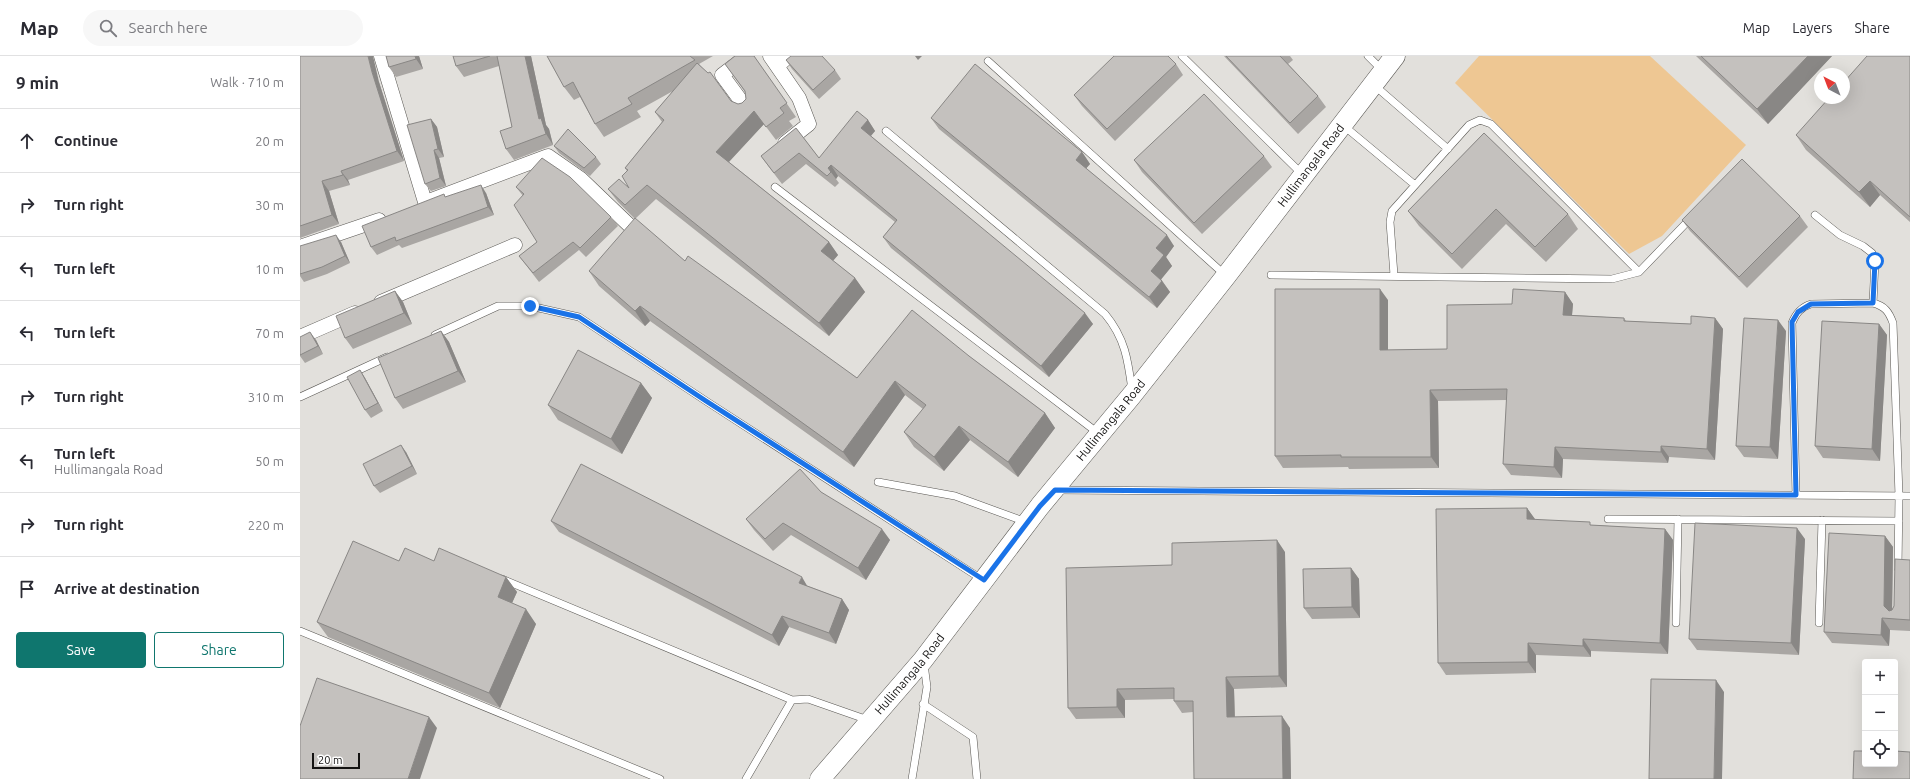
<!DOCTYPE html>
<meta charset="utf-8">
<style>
:root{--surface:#fff;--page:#f7f7f7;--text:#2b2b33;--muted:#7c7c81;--line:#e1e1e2;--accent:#0f766e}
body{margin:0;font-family:Ubuntu,sans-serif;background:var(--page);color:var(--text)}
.controls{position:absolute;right:12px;bottom:12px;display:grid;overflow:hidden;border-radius:4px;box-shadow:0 4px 16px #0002}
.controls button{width:36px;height:36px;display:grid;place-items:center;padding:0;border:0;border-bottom:1px solid var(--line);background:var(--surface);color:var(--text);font:20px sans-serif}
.compass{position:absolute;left:1514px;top:12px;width:36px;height:36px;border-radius:50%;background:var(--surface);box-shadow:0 4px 16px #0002;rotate:318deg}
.scale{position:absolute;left:12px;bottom:10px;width:48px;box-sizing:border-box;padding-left:4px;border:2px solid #141312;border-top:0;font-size:11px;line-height:14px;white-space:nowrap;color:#141312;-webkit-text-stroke:3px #fff;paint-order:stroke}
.stop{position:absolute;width:12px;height:12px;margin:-9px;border:3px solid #1a73e8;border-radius:50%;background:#fff}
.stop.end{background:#1a73e8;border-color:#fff;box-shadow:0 1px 4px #0008}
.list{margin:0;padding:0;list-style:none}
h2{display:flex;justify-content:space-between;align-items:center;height:52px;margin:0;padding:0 16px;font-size:17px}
h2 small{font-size:13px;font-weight:400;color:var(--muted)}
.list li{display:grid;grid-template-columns:26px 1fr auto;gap:12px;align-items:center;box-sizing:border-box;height:64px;padding:0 16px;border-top:1px solid var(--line)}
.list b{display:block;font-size:15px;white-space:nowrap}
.list p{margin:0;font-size:13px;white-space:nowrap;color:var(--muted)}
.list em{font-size:13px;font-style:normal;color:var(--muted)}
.actions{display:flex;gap:8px;padding:12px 16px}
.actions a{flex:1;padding:9px 0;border:1px solid var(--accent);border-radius:4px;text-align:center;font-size:14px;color:var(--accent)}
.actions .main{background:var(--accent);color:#fff}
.icon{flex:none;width:22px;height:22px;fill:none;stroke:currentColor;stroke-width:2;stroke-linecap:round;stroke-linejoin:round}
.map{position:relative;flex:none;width:1610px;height:723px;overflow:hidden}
header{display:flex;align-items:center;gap:24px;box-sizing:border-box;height:56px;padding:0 20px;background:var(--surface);border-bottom:1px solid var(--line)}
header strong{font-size:19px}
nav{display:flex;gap:22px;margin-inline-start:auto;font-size:14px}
.search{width:280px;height:36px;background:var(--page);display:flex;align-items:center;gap:10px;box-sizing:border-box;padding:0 14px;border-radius:22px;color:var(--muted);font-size:15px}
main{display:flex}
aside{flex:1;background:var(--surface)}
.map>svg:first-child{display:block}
.green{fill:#eec793}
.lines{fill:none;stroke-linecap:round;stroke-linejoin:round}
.lane-casing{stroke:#595753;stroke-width:8}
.street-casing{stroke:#595753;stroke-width:15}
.secondary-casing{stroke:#595753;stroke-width:21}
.lane{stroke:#fff;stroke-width:7}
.street{stroke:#fff;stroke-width:14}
.secondary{stroke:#fff;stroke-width:20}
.wall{fill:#a9a6a3}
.shaded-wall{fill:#898785}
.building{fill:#c4c1be;stroke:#898785}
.route{stroke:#1a73e8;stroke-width:5}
.labels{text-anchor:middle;stroke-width:3;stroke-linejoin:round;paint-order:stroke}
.street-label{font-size:12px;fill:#141312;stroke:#fff}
</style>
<header>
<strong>Map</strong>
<div class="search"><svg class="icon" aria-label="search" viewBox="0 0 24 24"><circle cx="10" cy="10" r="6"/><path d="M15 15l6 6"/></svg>Search here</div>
<nav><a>Map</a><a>Layers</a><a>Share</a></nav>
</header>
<main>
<aside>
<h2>9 min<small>Walk · 710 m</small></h2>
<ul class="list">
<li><svg class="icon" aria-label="ahead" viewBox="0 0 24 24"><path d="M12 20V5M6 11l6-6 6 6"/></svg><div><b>Continue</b></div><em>20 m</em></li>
<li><svg class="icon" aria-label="right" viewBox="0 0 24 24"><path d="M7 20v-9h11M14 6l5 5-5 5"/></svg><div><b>Turn right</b></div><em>30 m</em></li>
<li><svg class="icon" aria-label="left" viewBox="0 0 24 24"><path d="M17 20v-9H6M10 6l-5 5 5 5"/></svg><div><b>Turn left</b></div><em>10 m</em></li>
<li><svg class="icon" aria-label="left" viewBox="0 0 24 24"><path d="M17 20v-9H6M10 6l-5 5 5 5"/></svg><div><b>Turn left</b></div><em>70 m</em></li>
<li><svg class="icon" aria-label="right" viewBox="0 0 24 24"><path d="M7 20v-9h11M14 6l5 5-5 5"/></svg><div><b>Turn right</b></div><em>310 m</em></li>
<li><svg class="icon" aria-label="left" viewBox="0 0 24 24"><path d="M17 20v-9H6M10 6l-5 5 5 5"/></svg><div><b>Turn left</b><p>Hullimangala Road</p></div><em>50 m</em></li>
<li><svg class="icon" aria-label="right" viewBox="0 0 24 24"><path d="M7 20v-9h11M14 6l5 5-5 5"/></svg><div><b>Turn right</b></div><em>220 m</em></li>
<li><svg class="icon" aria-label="arrive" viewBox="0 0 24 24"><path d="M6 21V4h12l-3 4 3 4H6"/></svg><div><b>Arrive at destination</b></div></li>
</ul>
<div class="actions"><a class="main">Save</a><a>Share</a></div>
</aside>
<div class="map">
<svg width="1610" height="723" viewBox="0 0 1610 723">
<rect width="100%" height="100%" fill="#e2e0dc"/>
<path class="green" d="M1179,0H1350L1446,89L1362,180L1329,198L1155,27Z"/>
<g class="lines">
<defs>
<path id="lane" d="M882,0L1002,118
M1068,0L1083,15
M688,5L925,219
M1074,29L1148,93
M1044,70L1115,129
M586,75L805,258C825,282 828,304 832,334
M475,131L798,377
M1515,159L1540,179L1563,190L1572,197L1575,205L1573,247
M971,219L1312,223L1339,216L1390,163
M1094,219L1090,166L1092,155L1169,69L1180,64L1191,68L1339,216
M135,279L198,250H230L279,261L406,345L683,524
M0,341L87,301
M578,426L655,440L726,466
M758,434L1610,440
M1496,439L1492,267C1496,257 1501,251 1511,248L1573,247C1585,250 1589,256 1593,267L1599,440L1598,512
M1308,463L1599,465
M202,523L492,644
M1376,567L1378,463
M1519,567L1522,464
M0,575L360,723
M623,648L673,681L677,723
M446,723L492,644L508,643L568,664
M612,723L627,631L624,608"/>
<path id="street" d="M81,0L125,146
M447,0L422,19L447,53
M470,0L499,42L509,68L485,87
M477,10L489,0
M126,146L248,100L281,123L329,169
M0,191L79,164
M81,246L215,189
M0,281L55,257"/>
<g id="secondary">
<path id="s1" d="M520,723L623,604L740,450L832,339L926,220L1095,0"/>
</g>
</defs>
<use href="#lane" class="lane-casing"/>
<use href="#street" class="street-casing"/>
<use href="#secondary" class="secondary-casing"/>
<use href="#lane" class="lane"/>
<use href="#street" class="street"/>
<use href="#secondary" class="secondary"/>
</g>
<path class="wall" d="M0,0L79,26L104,105L48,124L50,129L29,135L39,168L0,182Z
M86,0H119L123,13L96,21L89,11Z
M153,0H231L246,69L249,73L253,89L214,104L206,93L212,71L199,10L164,21L156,10Z
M247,0H413L399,8L431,45L438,48L442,47L446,43L445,36L425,8L454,0L496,61L489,65L493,70L476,84L464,68L429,106L529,186L538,199L533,205L555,222L565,236L529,280L356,143L335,163L318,146L308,133L329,132L327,115L325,112L362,66L355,56L373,35L337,55L341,61L304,81L295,68L280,41L274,44L264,31Z
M924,0H990L993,4L988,8L1018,40L1026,51L998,78Z
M1396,0H1532L1468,68Z
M1610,0V166L1580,139L1570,151L1506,94L1496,79Z
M486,4L535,14L541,23L519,43L492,13Z
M876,8L883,19L815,85L782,50L774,39Z
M631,62L782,96L790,108L786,112L874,190L866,201L872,210L861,223L870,236L857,252L639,73Z
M131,63L137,71L144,101L139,102L146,130L131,135L125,128Z
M568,64L575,75L571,80L793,268L749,321L591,192L583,181L595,166L538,120L536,123L539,127L535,131L506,108L482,128L469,111L461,100L496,72L519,102Z
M1184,77L1268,158L1278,173L1246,206L1206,168L1162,213L1119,170L1108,155Z
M254,90L296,101L301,108L290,120L259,97Z
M964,100L972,111L902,178L842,116L834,104Z
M216,131L311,161L318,170L286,201L279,194L239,226L219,200L237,186L223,140Z
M186,137L194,159L102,192L99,189L77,199L71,191L146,141Z
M1500,160L1508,171L1447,232L1390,175L1382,164Z
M41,186L50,207L27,218L4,226L0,220V190Z
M385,205L557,322L669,300L745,357L755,372L718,421L670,384L644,415L614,391L604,376L623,353L605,339L554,411L350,265L345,270L299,230L289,215Z
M95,235L103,246L112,268L53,293L45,282Z
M1265,236L1273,248L1272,259L1324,262L1326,265L1391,268L1415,262L1423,273L1415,404L1369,401L1368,407L1263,403L1262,422L1211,419L1203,408L1207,344L1138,345L1139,412L1049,413L1048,411L983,412L975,400L1088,244V294L1147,293L1212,248Z
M1579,268L1587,279L1580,405L1523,402L1515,390Z
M141,275L149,286L166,326L103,353L95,342Z
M1486,275L1478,403L1444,401L1436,390Z
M0,281L16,284L23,298L5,307L0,300Z
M60,314L65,322L83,355L71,362L65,354Z
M341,327L352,342L322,398L258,364L248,349Z
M106,396L117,418L80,437L74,430Z
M521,436L590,484L566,524L491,479L473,495L454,474L446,463Z
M1227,452L1235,464L1292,469L1365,473L1373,484L1368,598L1291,595V601L1236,599V617L1146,619L1138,607Z
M251,465L508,530L542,543L549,554L536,588L489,571L479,590L259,476Z
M1585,480L1593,491L1592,553L1594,550L1610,504V575L1590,574L1589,590L1532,587L1524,576Z
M1505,483L1499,599L1397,594L1389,583Z
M985,496L987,631L934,633L935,661L990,672L991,723H894L893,656L882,657L874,645V643L825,644V662L776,663L768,652L872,509Z
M134,505L206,521L217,536L212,547L236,568L200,652L28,581L17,566Z
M1051,512L1059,523L1060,562L1012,563L1004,552Z"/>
<path class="shaded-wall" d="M68,0H73L79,26L104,105L97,95L72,16Z
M115,0H119L123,13L116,3Z
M225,0H231L246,69L249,73L253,89L246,78L239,63Z
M615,0H622L618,4Z
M1508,0H1532L1468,68L1457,53Z
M454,55L464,68L425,110L416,96Z
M131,63L137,71L144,101L138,93Z
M568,64L575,75L568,83L561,72Z
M134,94L139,102L146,130L140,122Z
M782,96L790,108L784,115L776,104Z
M531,109L538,120L536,123L528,112Z
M41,115L48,124L50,129L43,119Z
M22,125L29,135L39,168L32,159Z
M1570,125L1580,139L1570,151L1559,136Z
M181,129L186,137L194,159L188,151Z
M36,179L41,186L50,207L45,200Z
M867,179L874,190L866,201L872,210L859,226L851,215L856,192Z
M529,186L538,199L530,208L521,195Z
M555,222L565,236L529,280L519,267Z
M862,225L870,236L857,252L849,241Z
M1080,233L1088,244V305L1080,294Z
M95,235L103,246L112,268L104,257Z
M1265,236L1273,248L1271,270L1263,259Z
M340,250L350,265L345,270L335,255Z
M785,257L793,268L749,321L741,310Z
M1415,262L1423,273L1415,404L1407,393Z
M1478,264L1486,275L1478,403L1470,391Z
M1579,268L1587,279L1580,405L1572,393Z
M141,275L149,286L166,326L158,315Z
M10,276L16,284L23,298L18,290Z
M60,314L65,322L83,355L78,347Z
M595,325L605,339L554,411L543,396Z
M341,327L352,342L322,398L311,383Z
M1130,334L1138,345L1139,412L1131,401Z
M745,357L755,372L718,421L708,406Z
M659,370L670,384L644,415L634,401Z
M101,389L106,396L117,418L112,410Z
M1361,390L1369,401L1368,407L1361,396Z
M1255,391L1263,403L1262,422L1254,411Z
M1227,452L1235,463V475L1227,463Z
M1497,472L1505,483L1499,599L1491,587Z
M582,473L590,484L566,524L558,512Z
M1365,473L1373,484L1368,598L1360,587Z
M1585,480L1593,491L1592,561L1584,550Z
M977,484L985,496L987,631L979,620Z
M1051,512L1059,523L1060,562L1052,551Z
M206,521L217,536L208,556L198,541Z
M502,521L509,533L499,527Z
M542,543L549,554L536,588L529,577Z
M226,553L236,568L200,652L189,637Z
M482,560L489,571L479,590L472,579Z
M1582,562L1590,574L1589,590L1581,579Z
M1283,583L1291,595V601L1283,590Z
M1228,587L1236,599V617L1228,606Z
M926,621L934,633L935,672L927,661Z
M1416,624L1424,636L1422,723H1414Z
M817,633L825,644V662L817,651Z
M982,660L990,672L991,723H983Z
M129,661L137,672L120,723H108Z"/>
<path class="building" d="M0,0H68L72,16L97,95L41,115L43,119L22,125L32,159L0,170Z
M86,0H115L116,3L89,11Z
M153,0H190L156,10Z
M197,0H225L239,63L241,62L246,78L206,93L200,75L212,71Z
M247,0H390L395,4L328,42L332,48L295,68L273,26L264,31Z
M435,0H454L487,47L480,52L484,57L466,71L454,55L416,96L529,186L521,195L555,222L519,267L347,129L325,149L308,133L319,123L329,132L322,120L328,114L325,112L364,64L355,56L397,7L408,17L410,16L431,45L438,48L442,47L446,43L445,35L425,8Z
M491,0H522L535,14L513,34L486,4Z
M814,0H868L876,8L807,73L774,39Z
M926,0H980L1018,40L990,67Z
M1401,0H1508L1457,53Z
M1567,0H1610V161L1570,125L1559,136L1496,79L1529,42H1544V26Z
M675,8L782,96L776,104L867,179L856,192L864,199L851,215L862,225L849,241L631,62Z
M904,38L964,100L894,167L834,104Z
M557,55L568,64L561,72L785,257L741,310L583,181L597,164L531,109L528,112L531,116L527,120L499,97L474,117L461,100L496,72L519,102Z
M131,63L138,93L134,94L140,122L125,128L107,69Z
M268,73L296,101L284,112L254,90Z
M1184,77L1268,158L1235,191L1196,153L1152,198L1108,155Z
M242,102L270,121L311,161L280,192L273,186L233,217L219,200L237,186L214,149L224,138L216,131Z
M1442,103L1500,160L1439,221L1382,164Z
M181,129L188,151L96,185L95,181L71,191L62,170L144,138L145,141Z
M335,162L385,205L388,200L557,322L612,254L669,300L745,357L708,406L659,370L634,401L604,376L626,349L595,325L543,396L340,250L335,255L289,215Z
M36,179L45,200L22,211L0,218V190Z
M975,233H1080V294L1147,293V249L1212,248L1213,233L1265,236L1263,259L1324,262V265L1391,268V260L1415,262L1407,393L1361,390V396L1255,391L1254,411L1203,408L1207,333L1130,334L1131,401H1041V399L975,400Z
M95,235L104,257L45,282L36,260Z
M1444,262L1478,264L1470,391L1436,390Z
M1522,265L1579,268L1572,393L1515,390Z
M141,275L158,315L95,342L78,302Z
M10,276L18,290L0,299V281Z
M278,294L341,327L311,383L248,349Z
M60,314L78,347L65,354L47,321Z
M101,389L112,410L74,430L63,408Z
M281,408L502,521L499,527L542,543L529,577L482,560L472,579L251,465Z
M500,413L521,436L582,473L558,512L483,467L465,483L446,463Z
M1227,452V463L1290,466V469L1365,473L1360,587L1283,583V590L1228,587V606L1138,607L1136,453Z
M1395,467L1497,472L1491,587L1389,583Z
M1529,477L1585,480L1584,550L1589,555L1592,554L1594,550L1595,503L1610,504V564L1582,562L1581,579L1524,576Z
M977,484L979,620L926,621L927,661L982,660L983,723H894L893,645H874V632L817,633V651L768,652L766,512L872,509V487Z
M53,485L99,505L105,492L134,505L139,492L206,521L198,541L226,553L189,637L17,566Z
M1051,512L1052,551L1004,552L1003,513Z
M17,622L129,661L108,723H0V670Z
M1351,623L1416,624L1414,723H1349Z
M1554,695H1565V708H1595V695L1610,696V723H1553Z"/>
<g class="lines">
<path class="route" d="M230,250L279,261L406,345L684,524L740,450L755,434L1496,439L1492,266L1498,256L1511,248L1573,247L1575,205"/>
</g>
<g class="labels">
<g class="street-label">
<text dy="4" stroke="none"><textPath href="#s1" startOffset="786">Hullimangala Road</textPath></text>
<text dy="4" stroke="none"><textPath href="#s1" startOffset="462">Hullimangala Road</textPath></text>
<text dy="4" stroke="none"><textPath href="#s1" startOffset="138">Hullimangala Road</textPath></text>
</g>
</g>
</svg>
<div class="controls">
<button>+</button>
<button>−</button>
<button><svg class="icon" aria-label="locate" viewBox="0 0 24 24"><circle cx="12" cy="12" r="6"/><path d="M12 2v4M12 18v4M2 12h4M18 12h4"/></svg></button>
</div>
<svg class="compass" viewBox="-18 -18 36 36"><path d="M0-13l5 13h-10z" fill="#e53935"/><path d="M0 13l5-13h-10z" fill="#7c7c81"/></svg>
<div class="scale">20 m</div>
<div class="stop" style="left:1575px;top:205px"></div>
<div class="stop end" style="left:230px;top:250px"></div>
</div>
</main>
